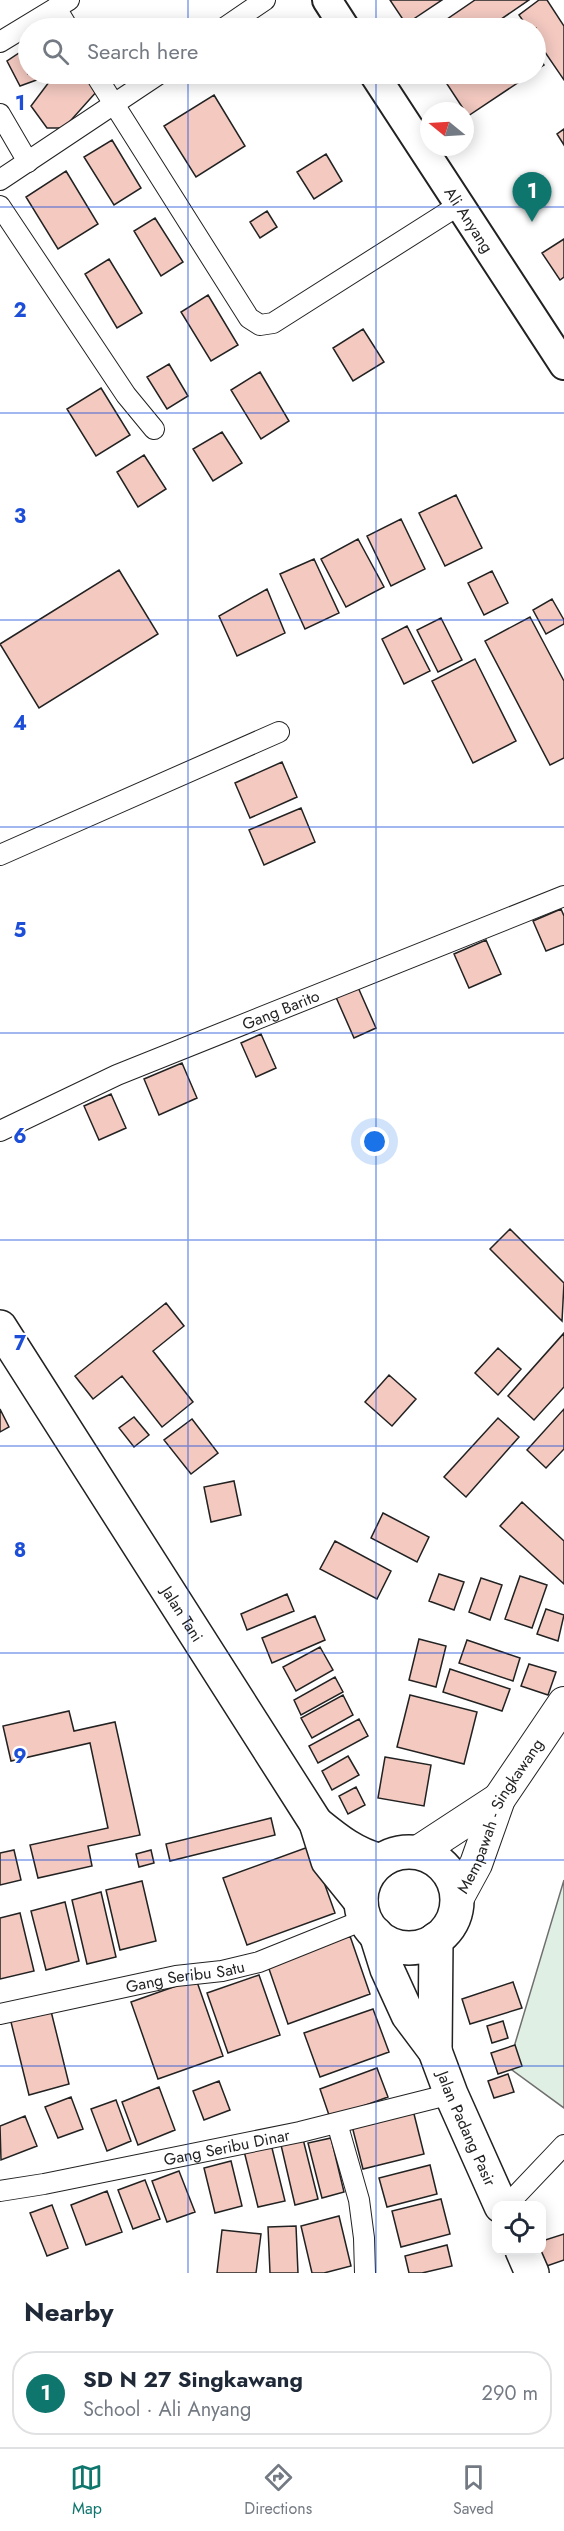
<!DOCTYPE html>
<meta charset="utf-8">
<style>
:root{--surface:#fff;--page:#f2f2f3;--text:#1f2937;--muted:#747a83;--line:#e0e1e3;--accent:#0f766e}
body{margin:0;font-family:Jost,sans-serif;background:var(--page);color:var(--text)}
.controls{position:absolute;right:18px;bottom:18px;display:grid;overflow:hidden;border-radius:12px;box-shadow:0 3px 15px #0003}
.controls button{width:54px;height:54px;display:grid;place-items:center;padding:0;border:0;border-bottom:2px solid var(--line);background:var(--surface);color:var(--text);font:30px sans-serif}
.compass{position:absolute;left:420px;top:102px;width:54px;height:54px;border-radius:50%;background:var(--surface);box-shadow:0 3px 15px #0003;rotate:288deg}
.you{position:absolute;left:375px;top:1142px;width:21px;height:21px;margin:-15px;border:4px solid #fff;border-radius:50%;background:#1a73e8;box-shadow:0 0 0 9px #1a73e833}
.badge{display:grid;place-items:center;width:39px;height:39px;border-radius:50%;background:var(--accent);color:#fff;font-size:20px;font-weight:700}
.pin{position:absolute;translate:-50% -50px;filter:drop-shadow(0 2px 3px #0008)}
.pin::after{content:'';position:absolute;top:32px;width:21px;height:18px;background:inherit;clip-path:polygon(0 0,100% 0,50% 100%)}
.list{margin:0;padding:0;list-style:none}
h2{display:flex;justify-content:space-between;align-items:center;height:78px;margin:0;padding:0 24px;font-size:26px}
h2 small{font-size:20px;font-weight:400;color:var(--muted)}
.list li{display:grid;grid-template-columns:39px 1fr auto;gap:18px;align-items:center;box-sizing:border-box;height:84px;margin:0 12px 12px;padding:0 12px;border:2px solid var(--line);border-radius:24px}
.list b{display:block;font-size:22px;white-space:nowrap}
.list p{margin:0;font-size:20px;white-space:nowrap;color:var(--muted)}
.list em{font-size:20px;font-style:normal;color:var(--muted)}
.icon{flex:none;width:33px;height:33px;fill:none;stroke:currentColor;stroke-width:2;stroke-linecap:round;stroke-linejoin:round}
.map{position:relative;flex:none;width:564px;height:2273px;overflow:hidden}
.search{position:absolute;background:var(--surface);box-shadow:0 3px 15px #0003;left:18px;right:18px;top:18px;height:66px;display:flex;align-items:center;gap:15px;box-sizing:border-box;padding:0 21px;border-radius:33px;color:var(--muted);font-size:22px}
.sheet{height:174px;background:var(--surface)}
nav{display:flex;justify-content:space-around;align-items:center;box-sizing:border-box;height:84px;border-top:2px solid var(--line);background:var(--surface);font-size:16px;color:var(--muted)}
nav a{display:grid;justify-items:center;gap:3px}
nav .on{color:var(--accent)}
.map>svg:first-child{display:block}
.green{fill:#e0efe3;stroke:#6f6f6f;stroke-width:1.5}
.building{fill:#f3c9c0;stroke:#222;stroke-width:1.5}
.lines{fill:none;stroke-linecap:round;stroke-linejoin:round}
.street-casing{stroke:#222;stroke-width:22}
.secondary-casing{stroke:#222;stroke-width:32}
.primary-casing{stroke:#222;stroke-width:34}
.highway-casing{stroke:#222;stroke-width:36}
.street{stroke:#fff;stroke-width:20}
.secondary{stroke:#fff;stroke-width:28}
.primary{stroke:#fff;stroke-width:32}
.highway{stroke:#fff;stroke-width:33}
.grid{fill:none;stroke:#1d4ed8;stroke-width:1.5;stroke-opacity:0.55}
.labels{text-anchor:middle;stroke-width:4.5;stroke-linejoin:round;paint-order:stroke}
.street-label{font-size:16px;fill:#222;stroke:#fff}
.grid-label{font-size:20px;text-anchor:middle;font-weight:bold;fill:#1d4ed8;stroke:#fff;stroke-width:4.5;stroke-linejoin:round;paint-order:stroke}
</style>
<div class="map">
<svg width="564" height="2273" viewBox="0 0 564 2273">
<rect width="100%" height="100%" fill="#fff"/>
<path class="green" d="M564,1880V2108L508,2067Z"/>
<path class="building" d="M390,0H442L406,24Z
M475,0H529L488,28H434Z
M539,0H547L564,26V80L536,39V28H528L519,15Z
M28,47V74H53L20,86L7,61Z
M536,52L544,65L536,70Z
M55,74H87L98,90L64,128H47L31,106Z
M463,74H531L468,116L447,84Z
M214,95L245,146L196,177L164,126Z
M564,129V145L557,134Z
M112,140L141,188L114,205L84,157Z
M326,154L342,181L314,199L297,172Z
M66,171L98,224L58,249L26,197Z
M267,211L277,227L260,238L250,222Z
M155,218L183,262L161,276L134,231Z
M564,239V277L560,280L542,253Z
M109,259L142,313L117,328L85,274Z
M208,295L238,345L211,361L181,312Z
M363,329L384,362L353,381L333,348Z
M169,364L188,396L167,409L147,377Z
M260,372L289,421L261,439L231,390Z
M101,388L130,435L96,456L67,409Z
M222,432L242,463L213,481L193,449Z
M144,455L166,489L138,507L117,472Z
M456,495L482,548L445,566L419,513Z
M401,519L425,569L391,586L367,536Z
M358,539L384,587L346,607L321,559Z
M314,559L339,613L305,629L280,574Z
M119,570L158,634L39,708L0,644Z
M492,571L508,603L484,615L468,583Z
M267,589L285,633L237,656L219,616Z
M552,599L564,620V624L546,634L533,610Z
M530,617L564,681V758L550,765L485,641Z
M441,618L462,660L438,672L417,630Z
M407,626L430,671L404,684L382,639Z
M475,659L516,741L473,763L432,681Z
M282,762L297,797L250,818L235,783Z
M301,808L315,842L264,865L249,830Z
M561,909L564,916V944L546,951L533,921Z
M486,940L501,974L469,988L454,954Z
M357,985L376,1028L354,1038L335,995Z
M261,1034L276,1068L256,1077L241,1043Z
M182,1063L197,1098L159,1115L144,1079Z
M111,1094L126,1128L99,1140L84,1106Z
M510,1229L564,1283L562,1321L490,1249Z
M166,1303L184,1326L153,1351L193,1402L162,1427L122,1376L93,1399L75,1376Z
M564,1333V1387L534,1420L508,1396Z
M498,1348L521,1369L498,1395L475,1373Z
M389,1375L416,1399L392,1426L365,1402Z
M0,1409L9,1427L0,1432Z
M564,1409V1449L546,1468L527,1450Z
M134,1417L149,1435L134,1447L119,1428Z
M498,1418L519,1437L466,1497L444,1477Z
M192,1419L218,1453L191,1474L164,1440Z
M234,1481L241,1515L211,1522L204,1487Z
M522,1502L564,1541V1584L500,1526Z
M383,1513L429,1537L417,1562L371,1538Z
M335,1541L391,1571L377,1599L320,1569Z
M439,1574L464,1582L454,1610L429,1601Z
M520,1576L547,1585L532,1628L505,1619Z
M481,1578L502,1585L490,1620L469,1612Z
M287,1594L294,1611L247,1630L241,1614Z
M546,1609L564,1615L558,1641L537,1634Z
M315,1616L325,1640L272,1663L262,1638Z
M419,1639L446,1646L436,1687L409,1680Z
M467,1640L520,1658L513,1681L459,1663Z
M320,1647L333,1670L296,1691L283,1667Z
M529,1664L556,1672L548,1695L521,1686Z
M450,1669L510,1689L502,1711L443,1692Z
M335,1677L343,1692L301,1715L294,1700Z
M343,1695L353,1715L312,1738L301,1718Z
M410,1695L477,1712L464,1764L397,1747Z
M69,1711L74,1731L115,1722L140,1835L88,1846L92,1866L38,1878L30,1845L108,1828L90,1743L11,1761L3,1726Z
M359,1719L368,1736L318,1763L309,1746Z
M348,1756L359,1775L332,1790L322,1771Z
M385,1757L431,1765L424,1806L378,1798Z
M356,1787L365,1805L348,1814L339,1796Z
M271,1818L275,1835L170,1861L166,1844Z
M311,1846L335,1913L247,1945L223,1878Z
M14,1850L21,1880L0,1885V1853Z
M151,1850L154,1863L139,1867L136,1854Z
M142,1881L156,1941L120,1950L106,1890Z
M101,1892L116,1957L87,1964L72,1900Z
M65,1902L79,1961L46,1970L31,1911Z
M20,1913L34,1971L0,1979V1918Z
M350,1936L370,1994L288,2024L268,1966Z
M259,1975L280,2035L228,2053L207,1993Z
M196,1979L223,2056L158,2079L131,2002Z
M513,1982L522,2008L470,2024L462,1999Z
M50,2007L69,2084L29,2095L10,2018Z
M373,2009L389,2052L320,2077L304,2033Z
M503,2021L508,2038L492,2043L487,2026Z
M515,2045L522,2066L498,2074L491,2053Z
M377,2068L388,2097L330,2118L320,2089Z
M508,2074L514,2092L494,2098L488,2081Z
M219,2081L230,2110L204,2120L193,2091Z
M159,2087L175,2130L138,2145L122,2102Z
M71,2097L83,2129L58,2138L45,2107Z
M116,2100L131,2141L107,2151L91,2109Z
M413,2110L424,2154L363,2169L352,2126Z
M25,2116L37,2146L1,2160L0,2126Z
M331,2138L344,2192L322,2198L308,2143Z
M303,2139L318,2199L295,2205L281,2145Z
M271,2144L285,2201L258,2207L244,2151Z
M231,2161L242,2206L215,2213L204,2168Z
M430,2165L437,2194L387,2207L379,2178Z
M179,2171L195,2212L167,2222L152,2181Z
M145,2180L160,2219L133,2229L118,2190Z
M107,2191L122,2232L86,2245L71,2205Z
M441,2199L450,2234L401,2247L392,2211Z
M52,2205L68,2248L47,2256L30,2213Z
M339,2216L351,2266L324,2273H312L301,2226Z
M296,2226L298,2273H270L268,2227Z
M222,2230L261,2234L256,2273H217Z
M564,2234V2260L541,2268L535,2250H542V2241Z
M447,2245L452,2266L422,2273H409L405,2256Z"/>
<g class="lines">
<defs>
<g id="street">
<path d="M56,8L68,28"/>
<path d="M224,28L265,0"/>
<path d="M0,42L69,0"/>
<path d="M95,74L249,318L260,325L273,323L459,205"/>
<path d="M0,114L28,162"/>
<path d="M0,180L159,74"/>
<path d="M0,206L126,395L154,429"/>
<path d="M0,855L279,732"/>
<path id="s1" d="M0,1131L117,1075L564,896"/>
<path id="s2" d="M0,2014L176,1976L222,1971L259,1962L366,1919"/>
<path d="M337,2123L359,2200L364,2238L365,2273"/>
<path id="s3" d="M0,2191L44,2184L300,2132L451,2094"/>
<path d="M506,2206L564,2145"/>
</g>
<g id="secondary">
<path d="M327,0L345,28"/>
<path id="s4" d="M374,74L564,365"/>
</g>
<g id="primary">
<path d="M418,1852L499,1799"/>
<path id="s5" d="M457,1899L476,1864L499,1799L564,1703"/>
</g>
<g id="highway">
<path id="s6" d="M0,1327L316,1823L328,1861L361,1902"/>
<path d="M316,1823C337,1840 354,1854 381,1861"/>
<circle cx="409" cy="1900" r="48"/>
<path id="s7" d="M376,1934L387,1969L408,2015L435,2051L451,2094L501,2206"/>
<path d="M435,2051L436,1939"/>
<path d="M522,2250L532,2273"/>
</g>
</defs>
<use href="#street" class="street-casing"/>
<use href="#secondary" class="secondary-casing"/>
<use href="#primary" class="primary-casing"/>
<use href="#highway" class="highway-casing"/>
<use href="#street" class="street"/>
<use href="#secondary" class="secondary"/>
<use href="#primary" class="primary"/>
<use href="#highway" class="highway"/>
</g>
<path class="grid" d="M188,0V28M376,0V28M188,74V2273M376,74V2273M0,207H564M0,413H564M0,620H564M0,827H564M0,1033H564M0,1240H564M0,1446H564M0,1653H564M0,1860H564M0,2066H564"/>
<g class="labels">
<g class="street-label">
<text dy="6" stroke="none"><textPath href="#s4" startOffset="174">Ali Anyang</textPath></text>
<text dy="6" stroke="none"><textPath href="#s1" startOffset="306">Gang Barito</textPath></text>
<text dy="6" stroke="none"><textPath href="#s6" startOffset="340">Jalan Tani</textPath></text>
<text dy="6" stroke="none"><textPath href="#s5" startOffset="94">Mempawah - Singkawang</textPath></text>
<text dy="6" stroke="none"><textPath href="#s2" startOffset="189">Gang Seribu Satu</textPath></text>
<text dy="6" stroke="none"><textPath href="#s7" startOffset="216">Jalan Padang Pasir</textPath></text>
<text dy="6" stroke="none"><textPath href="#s3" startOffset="231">Gang Seribu Dinar</textPath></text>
</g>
</g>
<g class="grid-label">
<text x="20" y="110">1</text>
<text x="20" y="317">2</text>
<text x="20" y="523">3</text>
<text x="20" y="730">4</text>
<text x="20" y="937">5</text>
<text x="20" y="1143">6</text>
<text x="20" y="1350">7</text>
<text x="20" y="1557">8</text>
<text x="20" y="1763">9</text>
</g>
</svg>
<div class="controls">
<button><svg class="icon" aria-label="locate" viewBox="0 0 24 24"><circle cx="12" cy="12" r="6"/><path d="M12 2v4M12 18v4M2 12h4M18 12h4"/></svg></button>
</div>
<svg class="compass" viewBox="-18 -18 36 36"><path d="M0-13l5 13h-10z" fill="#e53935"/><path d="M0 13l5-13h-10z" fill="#747a83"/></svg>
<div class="you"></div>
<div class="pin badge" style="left:532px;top:222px">1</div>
<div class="search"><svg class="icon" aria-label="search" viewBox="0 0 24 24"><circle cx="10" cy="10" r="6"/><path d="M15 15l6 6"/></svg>Search here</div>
</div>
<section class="sheet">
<h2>Nearby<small></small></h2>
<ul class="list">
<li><span class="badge">1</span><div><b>SD N 27 Singkawang</b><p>School · Ali Anyang</p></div><em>290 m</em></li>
</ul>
</section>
<nav>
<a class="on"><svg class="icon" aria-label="map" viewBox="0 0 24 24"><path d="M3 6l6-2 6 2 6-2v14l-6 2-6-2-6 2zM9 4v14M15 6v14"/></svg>Map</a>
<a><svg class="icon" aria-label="directions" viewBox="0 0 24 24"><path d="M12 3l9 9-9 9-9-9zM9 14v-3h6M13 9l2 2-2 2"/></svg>Directions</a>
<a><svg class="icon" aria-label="saved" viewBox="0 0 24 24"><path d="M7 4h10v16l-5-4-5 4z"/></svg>Saved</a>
</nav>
